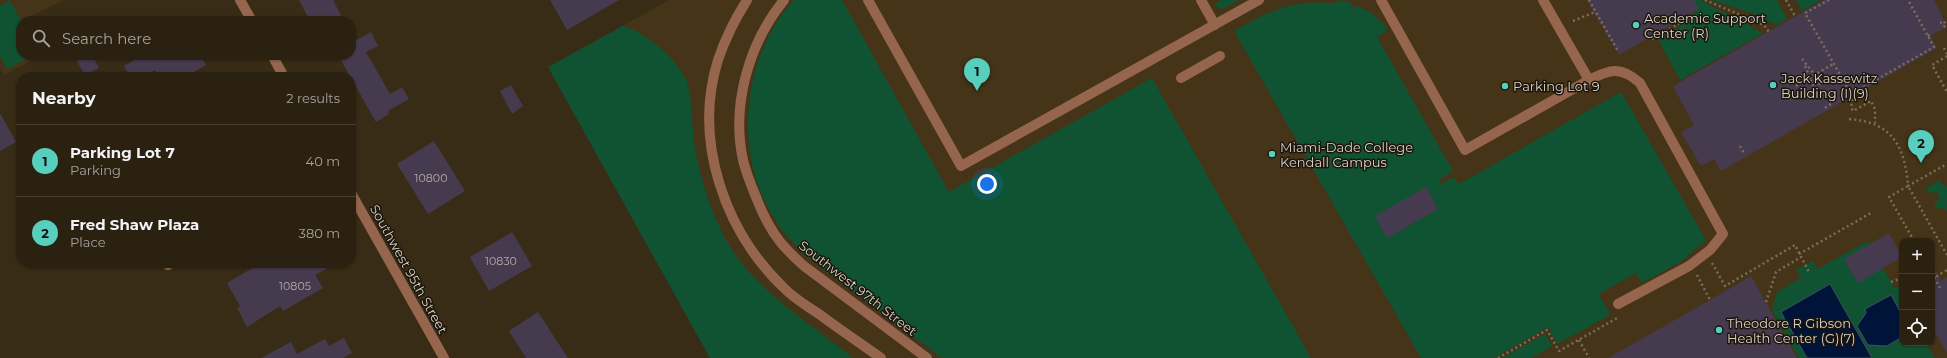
<!DOCTYPE html>
<meta charset="utf-8">
<style>
:root{--surface:#2b2110;--page:#332919;--text:#f1f3f6;--muted:#a6a39f;--line:#473e30;--accent:#58cebf}
body{margin:0;font-family:Montserrat,sans-serif;background:var(--page);color:var(--text)}
.controls{position:absolute;right:12px;bottom:12px;display:grid;overflow:hidden;border-radius:8px;box-shadow:0 1px 3px #0004}
.controls button{width:36px;height:36px;display:grid;place-items:center;padding:0;border:0;border-bottom:1px solid var(--line);background:var(--surface);color:var(--text);font:20px sans-serif}
.you{position:absolute;left:987px;top:184px;width:14px;height:14px;margin:-10px;border:3px solid #fff;border-radius:50%;background:#1a73e8;box-shadow:0 0 0 6px #1a73e833}
.badge{display:grid;place-items:center;width:26px;height:26px;border-radius:50%;background:var(--accent);color:#111;font-size:13px;font-weight:700}
.pin{position:absolute;translate:-50% -33px;filter:drop-shadow(0 1px 2px #0008)}
.pin::after{content:'';position:absolute;top:21px;width:14px;height:12px;background:inherit;clip-path:polygon(0 0,100% 0,50% 100%)}
.list{margin:0;padding:0;list-style:none}
h2{display:flex;justify-content:space-between;align-items:center;height:52px;margin:0;padding:0 16px;font-size:17px}
h2 small{font-size:13px;font-weight:400;color:var(--muted)}
.list li{display:grid;grid-template-columns:26px 1fr auto;gap:12px;align-items:center;box-sizing:border-box;height:72px;padding:0 16px;border-top:1px solid var(--line)}
.list b{display:block;font-size:15px;white-space:nowrap}
.list p{margin:0;font-size:13px;white-space:nowrap;color:var(--muted)}
.list em{font-size:13px;font-style:normal;color:var(--muted)}
.icon{flex:none;width:22px;height:22px;fill:none;stroke:currentColor;stroke-width:2;stroke-linecap:round;stroke-linejoin:round}
.map{position:relative;flex:none;width:1947px;height:358px;overflow:hidden}
.search{position:absolute;background:var(--surface);box-shadow:0 1px 3px #0004;left:16px;top:16px;width:340px;height:44px;display:flex;align-items:center;gap:10px;box-sizing:border-box;padding:0 14px;border-radius:16px;color:var(--muted);font-size:15px}
.panel{position:absolute;background:var(--surface);box-shadow:0 1px 3px #0004;left:16px;top:72px;width:340px;height:196px;border-radius:16px}
.map>svg:first-child{display:block}
.built{fill:#453418;fill-rule:evenodd}
.green{fill:#105332}
.water{fill:#00143a;stroke:#414d64}
.building{fill:#463a4f}
.lines{fill:none;stroke-linecap:round;stroke-linejoin:round}
.path{stroke:#796e5b;stroke-width:2.5;stroke-dasharray:2 3;stroke-linecap:butt}
.minor{stroke:#96654e;stroke-width:10}
.poi-dot{fill:#58cebf;stroke:#1b150c;stroke-width:1.5}
.labels{text-anchor:middle;stroke-width:3;stroke-linejoin:round;paint-order:stroke}
.number-label{font-size:11px;fill:#b5aca8}
.poi-label{font-size:13px;fill:#dad2c5;stroke:#1b150c;text-anchor:start}
.street-label{font-size:13px;fill:#dad2c5;stroke:#1b150c}
</style>
<div class="map">
<svg width="1947" height="358" viewBox="0 0 1947 358">
<rect width="100%" height="100%" fill="#392c16"/>
<path class="built" d="M0,0H63L26,19V21H21V55H42L4,75L0,67Z
M669,0H1947V358H710L548,67ZM1902,241H1932V343H1902Z"/>
<path class="green" d="M10,0L21,21V55H33L7,69L0,56V6Z
M794,0H842L949,192L1152,78L1311,358H942L805,255C792,242 780,229 771,213C733,148 743,55 794,0Z
M1221,0H1239L1224,8L1220,9L1215,5Z
M1338,0L1352,3L1351,8L1354,9L1356,5L1373,14L1387,27L1386,32L1377,37L1453,171L1439,180L1441,184L1454,177L1459,184L1621,92L1706,240L1682,261L1642,283L1636,273L1599,294L1610,315L1557,344L1548,327L1494,358H1421L1234,31C1273,9 1291,0 1337,3Z
M1694,0H1700L1763,33L1680,80L1658,39L1695,17L1693,13Z
M1711,0H1777L1787,19L1777,25L1754,14Z
M1796,0H1821L1802,11Z
M623,26C646,32 678,59 687,82C692,95 692,126 694,142C700,179 712,218 732,250C760,293 813,326 853,358H710L548,67Z
M1940,180L1944,187L1947,185V212L1944,207L1938,210L1934,202L1940,199L1936,191L1930,194L1926,188Z
M1868,241L1894,287L1902,290V343H1926L1935,358H1799L1772,310L1777,292L1801,278L1796,270L1813,261L1817,269Z
M1545,334L1552,346L1531,358H1502Z"/>
<path class="water" d="M1830,284L1872,358H1807L1781,312Z
M1891,295L1902,315V337L1887,346L1868,345L1857,326L1866,313L1865,309Z"/>
<path class="building" d="M299,0H333L344,21H310Z
M550,0H619L567,30Z
M1587,0H1694L1699,9L1619,55Z
M1824,0H1934L1947,27L1930,36L1937,48L1721,171L1714,159L1701,166L1681,132L1694,125L1673,86Z
M371,32L378,46L366,52L390,94L402,87L409,99L388,111L389,114L376,122L338,55H351V43Z
M88,55H92L99,68L85,75L77,61Z
M143,55H200L206,65L184,77H158L155,70L142,77H131L124,66Z
M511,85L523,106L512,114L500,91Z
M0,113L16,142L0,151Z
M434,141L465,191L428,214L397,164Z
M1426,187L1438,209L1387,238L1375,216Z
M512,232L532,266L489,291L470,257Z
M1889,233L1902,257L1858,283L1844,259Z
M261,263H337L315,275L323,288L283,311L280,306L247,327L237,308L240,306L227,283Z
M1932,264L1941,281L1947,277V353L1932,327Z
M1751,276L1797,358H1608L1710,300Z
M538,312L568,358H526L509,331Z
M344,338L352,353L343,358H261L291,342L297,354L325,339L329,346Z"/>
<g class="lines">
<path class="path" d="M1589,0L1618,51
M1705,0L1764,25L1769,32
M1786,0L1795,16
M1829,0L1805,13L1851,94L1934,47L1908,0
M1573,21L1595,12
M1940,23L1944,21L1946,25L1942,28
M1928,36L1931,34
M1652,39L1692,16L1690,14
M1944,48L1947,54
M1947,56L1932,65L1947,92
M1802,59L1815,75L1820,85
M1805,66L1814,88
M1802,74L1806,80
M1796,86L1833,64
M1853,99L1851,107L1853,111L1871,101L1875,109V123
M1825,108L1831,104
M1849,119C1892,122 1905,146 1908,186L1947,164
M1740,146L1744,153
M1914,241L1889,197L1908,186L1947,255
M1799,254L1871,213
M1712,263L1725,286L1795,245L1809,272
M1932,273L1941,290
M1932,273L1937,276L1947,270
M1697,275L1710,300
M1891,282L1902,278
M1766,302L1776,272L1801,257
M1579,340L1589,358
M1498,358L1547,330L1559,351L1619,317"/>
<path class="minor" d="M240,0L252,21
M747,0C735,19 725,39 718,60C693,140 724,230 783,287C793,298 807,306 819,314C839,329 860,343 881,358
M784,0C749,43 731,105 743,160C746,173 751,185 756,197C762,213 770,229 781,243C788,251 796,259 804,266L927,358
M868,0L961,166L1259,0
M1201,0L1215,25
M1381,0L1465,150L1589,80L1543,0
M272,55L284,77
M1181,78L1220,56
M1589,80C1610,69 1621,66 1640,83L1723,234L1710,250L1689,266L1618,304
M351,193L444,358
M168,265L171,263"/>
</g>
<g class="poi-dot">
<circle cx="1636" cy="25" r="4"/>
<circle cx="1773" cy="85" r="4"/>
<circle cx="1505" cy="86" r="4"/>
<circle cx="1272" cy="154" r="4"/>
<circle cx="1719" cy="330" r="4"/>
</g>
<g class="labels">
<g class="number-label">
<text x="431" y="182">10800</text>
<text x="501" y="265">10830</text>
<text x="295" y="290">10805</text>
</g>
<g class="poi-label">
<text x="1644" y="23">Academic Support<tspan x="1644" dy="15">Center (R)</tspan></text>
<text x="1781" y="83">Jack Kassewitz<tspan x="1781" dy="15">Building (I)(9)</tspan></text>
<text x="1513" y="91">Parking Lot 9</text>
<text x="1280" y="152">Miami-Dade College<tspan x="1280" dy="15">Kendall Campus</tspan></text>
<text x="1727" y="328">Theodore R Gibson<tspan x="1727" dy="15">Health Center (G)(7)</tspan></text>
</g>
<g class="street-label">
<text transform="translate(409 269) rotate(61)" y="5">Southwest 95th Street</text>
<text transform="translate(858 288) rotate(38)" y="5">Southwest 97th Street</text>
</g>
</g>
</svg>
<div class="controls">
<button>+</button>
<button>−</button>
<button><svg class="icon" aria-label="locate" viewBox="0 0 24 24"><circle cx="12" cy="12" r="6"/><path d="M12 2v4M12 18v4M2 12h4M18 12h4"/></svg></button>
</div>
<div class="you"></div>
<div class="pin badge" style="left:977px;top:91px">1</div>
<div class="pin badge" style="left:1921px;top:163px">2</div>
<div class="search"><svg class="icon" aria-label="search" viewBox="0 0 24 24"><circle cx="10" cy="10" r="6"/><path d="M15 15l6 6"/></svg>Search here</div>
<section class="panel">
<h2>Nearby<small>2 results</small></h2>
<ul class="list">
<li><span class="badge">1</span><div><b>Parking Lot 7</b><p>Parking</p></div><em>40 m</em></li>
<li><span class="badge">2</span><div><b>Fred Shaw Plaza</b><p>Place</p></div><em>380 m</em></li>
</ul>
</section>
</div>
